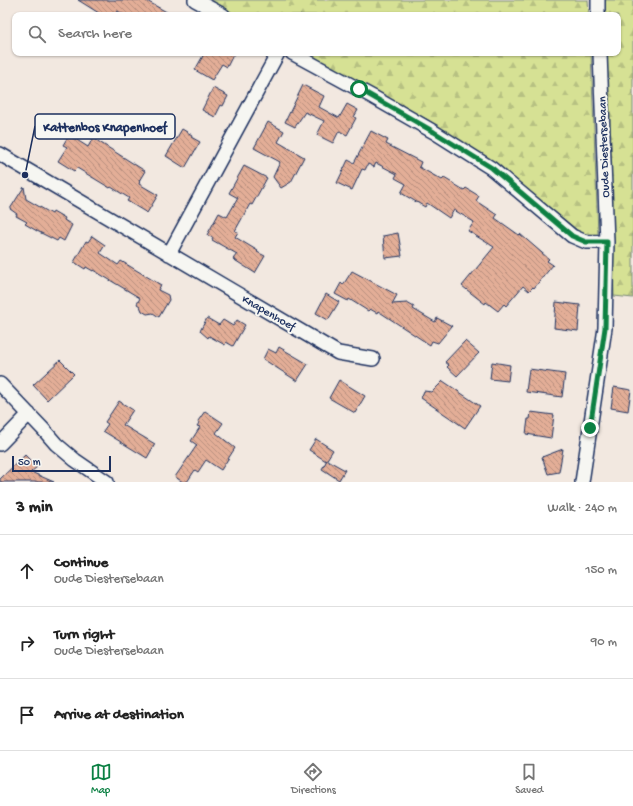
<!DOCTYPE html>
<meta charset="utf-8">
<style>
:root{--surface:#fff;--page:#f2f2f2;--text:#222;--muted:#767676;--line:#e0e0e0;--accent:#0b8043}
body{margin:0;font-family:"Gochi Hand",sans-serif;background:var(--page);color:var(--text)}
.scale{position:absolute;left:12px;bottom:10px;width:99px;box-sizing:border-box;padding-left:4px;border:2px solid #1b2f5e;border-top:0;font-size:11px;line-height:14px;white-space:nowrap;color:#1b2f5e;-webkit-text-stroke:3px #f6f6f2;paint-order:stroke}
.stop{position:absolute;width:12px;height:12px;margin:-9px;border:3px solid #0b8043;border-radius:50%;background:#fff}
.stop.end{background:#0b8043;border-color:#fff;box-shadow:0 1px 4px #0008}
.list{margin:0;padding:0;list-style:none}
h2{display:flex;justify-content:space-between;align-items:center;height:52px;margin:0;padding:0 16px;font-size:17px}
h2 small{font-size:13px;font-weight:400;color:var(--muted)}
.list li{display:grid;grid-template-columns:26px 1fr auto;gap:12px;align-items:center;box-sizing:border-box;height:72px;padding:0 16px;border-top:1px solid var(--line)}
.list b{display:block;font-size:15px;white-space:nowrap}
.list p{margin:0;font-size:13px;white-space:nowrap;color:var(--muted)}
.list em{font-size:13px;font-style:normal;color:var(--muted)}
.icon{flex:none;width:22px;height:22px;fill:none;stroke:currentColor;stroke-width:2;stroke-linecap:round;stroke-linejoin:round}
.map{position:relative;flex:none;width:633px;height:482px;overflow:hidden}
.search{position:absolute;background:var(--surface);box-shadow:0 1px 3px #0004;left:12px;right:12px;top:12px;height:44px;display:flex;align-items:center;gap:10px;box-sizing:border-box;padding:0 14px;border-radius:8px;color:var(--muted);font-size:15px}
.sheet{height:268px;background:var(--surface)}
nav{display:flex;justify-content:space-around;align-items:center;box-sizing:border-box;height:56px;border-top:1px solid var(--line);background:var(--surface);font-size:11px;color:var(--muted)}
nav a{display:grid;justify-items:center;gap:2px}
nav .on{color:var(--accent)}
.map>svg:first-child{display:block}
.forest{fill:url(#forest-firs);stroke:#788879}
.building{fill:url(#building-back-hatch);stroke:#1b2f5e}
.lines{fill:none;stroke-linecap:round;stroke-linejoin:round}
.minor-casing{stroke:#1b2f5e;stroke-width:16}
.minor{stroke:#f6f6f2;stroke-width:13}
.route{stroke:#0b8043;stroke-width:5}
.labels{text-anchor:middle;stroke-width:4;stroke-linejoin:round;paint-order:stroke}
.street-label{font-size:12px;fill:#1b2f5e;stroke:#f6f6f2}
.leader{fill:none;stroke:#1b2f5e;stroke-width:1.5}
.callout-dot{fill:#1b2f5e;stroke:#f6f6f2;stroke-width:1.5}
.callout{fill:#f6f6f2;stroke:#1b2f5e;stroke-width:1.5}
.callout-label{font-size:13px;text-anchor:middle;font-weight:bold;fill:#1b2f5e}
</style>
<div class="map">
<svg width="633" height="482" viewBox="0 0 633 482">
<defs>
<pattern id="forest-firs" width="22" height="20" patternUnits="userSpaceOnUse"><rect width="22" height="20" fill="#d6e194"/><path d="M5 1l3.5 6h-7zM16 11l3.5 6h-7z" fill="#b7c182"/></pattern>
<pattern id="building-back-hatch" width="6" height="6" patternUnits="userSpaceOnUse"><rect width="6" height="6" fill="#e3ae97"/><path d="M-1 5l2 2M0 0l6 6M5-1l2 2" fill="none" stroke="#b78e7e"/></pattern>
</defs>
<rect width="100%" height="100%" fill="#f2e8e0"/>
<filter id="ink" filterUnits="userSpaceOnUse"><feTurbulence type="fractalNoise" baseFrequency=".025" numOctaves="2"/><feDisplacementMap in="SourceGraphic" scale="8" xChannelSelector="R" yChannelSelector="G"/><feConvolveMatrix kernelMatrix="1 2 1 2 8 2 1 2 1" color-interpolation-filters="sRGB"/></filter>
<g filter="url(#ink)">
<path class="forest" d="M210,0H588L589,15H237Z
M605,0H633V298L614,296L607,53H618V15H605Z
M306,53H591L598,234H582L493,161L428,120Z"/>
<path class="building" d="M78,0H145L172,15H125L117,11L115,15H102Z
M202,53H234L227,67L222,64L212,80L195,70L204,54Z
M303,85L324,96L319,107L339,118L347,104L358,110L354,117L356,118L347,135L339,131L333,143L317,135L324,121L305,112L295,127L285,122Z
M213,88L228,96L223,106L221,105L215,117L202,110Z
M268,122L284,131L278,142L304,157L291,182L281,188L273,177L280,162L254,148Z
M182,129L192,135L191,137L200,142L185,168L166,156Z
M371,131L388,140L386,144L421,162L419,167L442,180L444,178L464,190L466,188L479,196L476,201L497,215L495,218L519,235L520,234L549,259L547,261L553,265L534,288L533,287L529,291L523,286L506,306L504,304L498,311L486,302L485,304L462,286L494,247L468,231L474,222L454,210L449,218L427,203L425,207L401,193L406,184L395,178L397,174L376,163L374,167L368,164L365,170L362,169L352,190L337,183L348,160L354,163Z
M69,135L88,147L93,138L145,171L139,181H140L139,184L158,195L147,213L127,201L129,198L111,187L110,188L77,168L74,171L58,161L67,147L63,145Z
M244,166L267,178L252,205L250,204L235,231L238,232L235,237L258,251L257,252L265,256L255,273L233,259L237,254L212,240L213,238L207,235L219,213L227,217L238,198L229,193Z
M24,187L26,199L52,214L53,211L65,218L64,220L72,225L64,241L59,238L57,241L37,231L25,224L27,222L16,216L17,214L10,209Z
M398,233L402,256L385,258L383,236Z
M92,236L105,245L100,253L118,265L121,261L161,285L158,290L168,295L169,300L159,317L153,313L147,314L142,311L140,306L137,304L140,298L93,270V271L86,267L85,269L74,262L86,241L88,242Z
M352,271L397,295L392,304L407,303L414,307L413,309L435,322L437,318L452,326L438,343L432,341L430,345L378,311L377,313L370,309L368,311L349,299L348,301L335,294L341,283L343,285Z
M326,294L339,302L328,320L316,313Z
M556,302L580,305L578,331L554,328Z
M207,318L219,325L223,320L233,326L237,320L245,325L233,346L226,342L225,345L209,336L208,338L200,331Z
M465,341L479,353L457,376L447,367L449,365L445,362Z
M279,347L308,364L297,381L263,359L268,349L276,353Z
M60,360L74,374L47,400L33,385Z
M492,362L510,365L508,381L490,379Z
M529,369L565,374L562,397L526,392Z
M339,380L365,396L355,413L329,398Z
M443,381L480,406L465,428L421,398L424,391L432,392Z
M614,387L631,390L628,411L611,408Z
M119,401L133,410L123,425L155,444L147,458L103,431L108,424L105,422Z
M205,411L223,423L216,433L235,448L221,470L206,460L198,472L195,470L187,482H183L175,477L197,445L191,441L200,427L197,426L199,423L198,421Z
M531,412L554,415L551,438L526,434L528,419H530Z
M316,439L333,450L326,461L309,450Z
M563,449L559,472L548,474L542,457Z
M25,455L37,467L31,472L54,482H0V479Z
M327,460L345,470L339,480L322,469Z"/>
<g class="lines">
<defs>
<path id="minor" d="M195,0L223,15
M598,0V15
M292,53L373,97L434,132L491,168L572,236L586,242H607
M0,154L338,353L373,359
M169,254L278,53
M0,384L43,429L56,444L75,460L107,482
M0,444L29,414
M582,482L605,328L607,242L600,53"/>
</defs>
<use href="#minor" class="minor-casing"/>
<use href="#minor" class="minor"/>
</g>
</g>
<g class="lines" filter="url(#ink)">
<path class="route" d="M359,89L434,132L492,168L572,236L586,242H607L605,328L590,428"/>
</g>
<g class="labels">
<g class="street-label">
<text transform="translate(603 147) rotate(-92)" y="4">Oude Diestersebaan</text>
<text transform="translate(269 312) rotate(30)" y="4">Knapenhoef</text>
</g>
</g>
<path class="leader" d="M25 175L35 126"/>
<circle class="callout-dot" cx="25" cy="175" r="4"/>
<rect class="callout" x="35" y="114" width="140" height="25" rx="4"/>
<g class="callout-label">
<text x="105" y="131">Kattenbos Knapenhoef</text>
</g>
</svg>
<div class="scale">50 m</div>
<div class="stop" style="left:359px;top:89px"></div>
<div class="stop end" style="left:590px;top:428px"></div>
<div class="search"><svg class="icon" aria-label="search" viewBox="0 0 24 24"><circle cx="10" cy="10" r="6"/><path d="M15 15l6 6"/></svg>Search here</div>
</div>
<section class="sheet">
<h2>3 min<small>Walk · 240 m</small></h2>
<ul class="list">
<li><svg class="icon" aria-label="ahead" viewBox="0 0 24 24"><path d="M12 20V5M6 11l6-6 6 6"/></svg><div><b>Continue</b><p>Oude Diestersebaan</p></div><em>150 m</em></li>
<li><svg class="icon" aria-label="right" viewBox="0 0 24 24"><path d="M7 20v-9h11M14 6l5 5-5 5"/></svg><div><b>Turn right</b><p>Oude Diestersebaan</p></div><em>90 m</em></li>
<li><svg class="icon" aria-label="arrive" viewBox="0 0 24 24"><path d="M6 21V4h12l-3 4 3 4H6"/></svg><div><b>Arrive at destination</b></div></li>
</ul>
</section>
<nav>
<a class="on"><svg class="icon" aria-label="map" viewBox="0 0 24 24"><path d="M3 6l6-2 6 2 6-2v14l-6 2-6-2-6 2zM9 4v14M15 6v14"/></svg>Map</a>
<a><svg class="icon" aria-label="directions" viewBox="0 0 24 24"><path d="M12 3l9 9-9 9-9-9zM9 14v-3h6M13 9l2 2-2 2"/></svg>Directions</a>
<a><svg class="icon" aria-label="saved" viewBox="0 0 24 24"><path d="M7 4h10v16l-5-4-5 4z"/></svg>Saved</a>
</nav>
